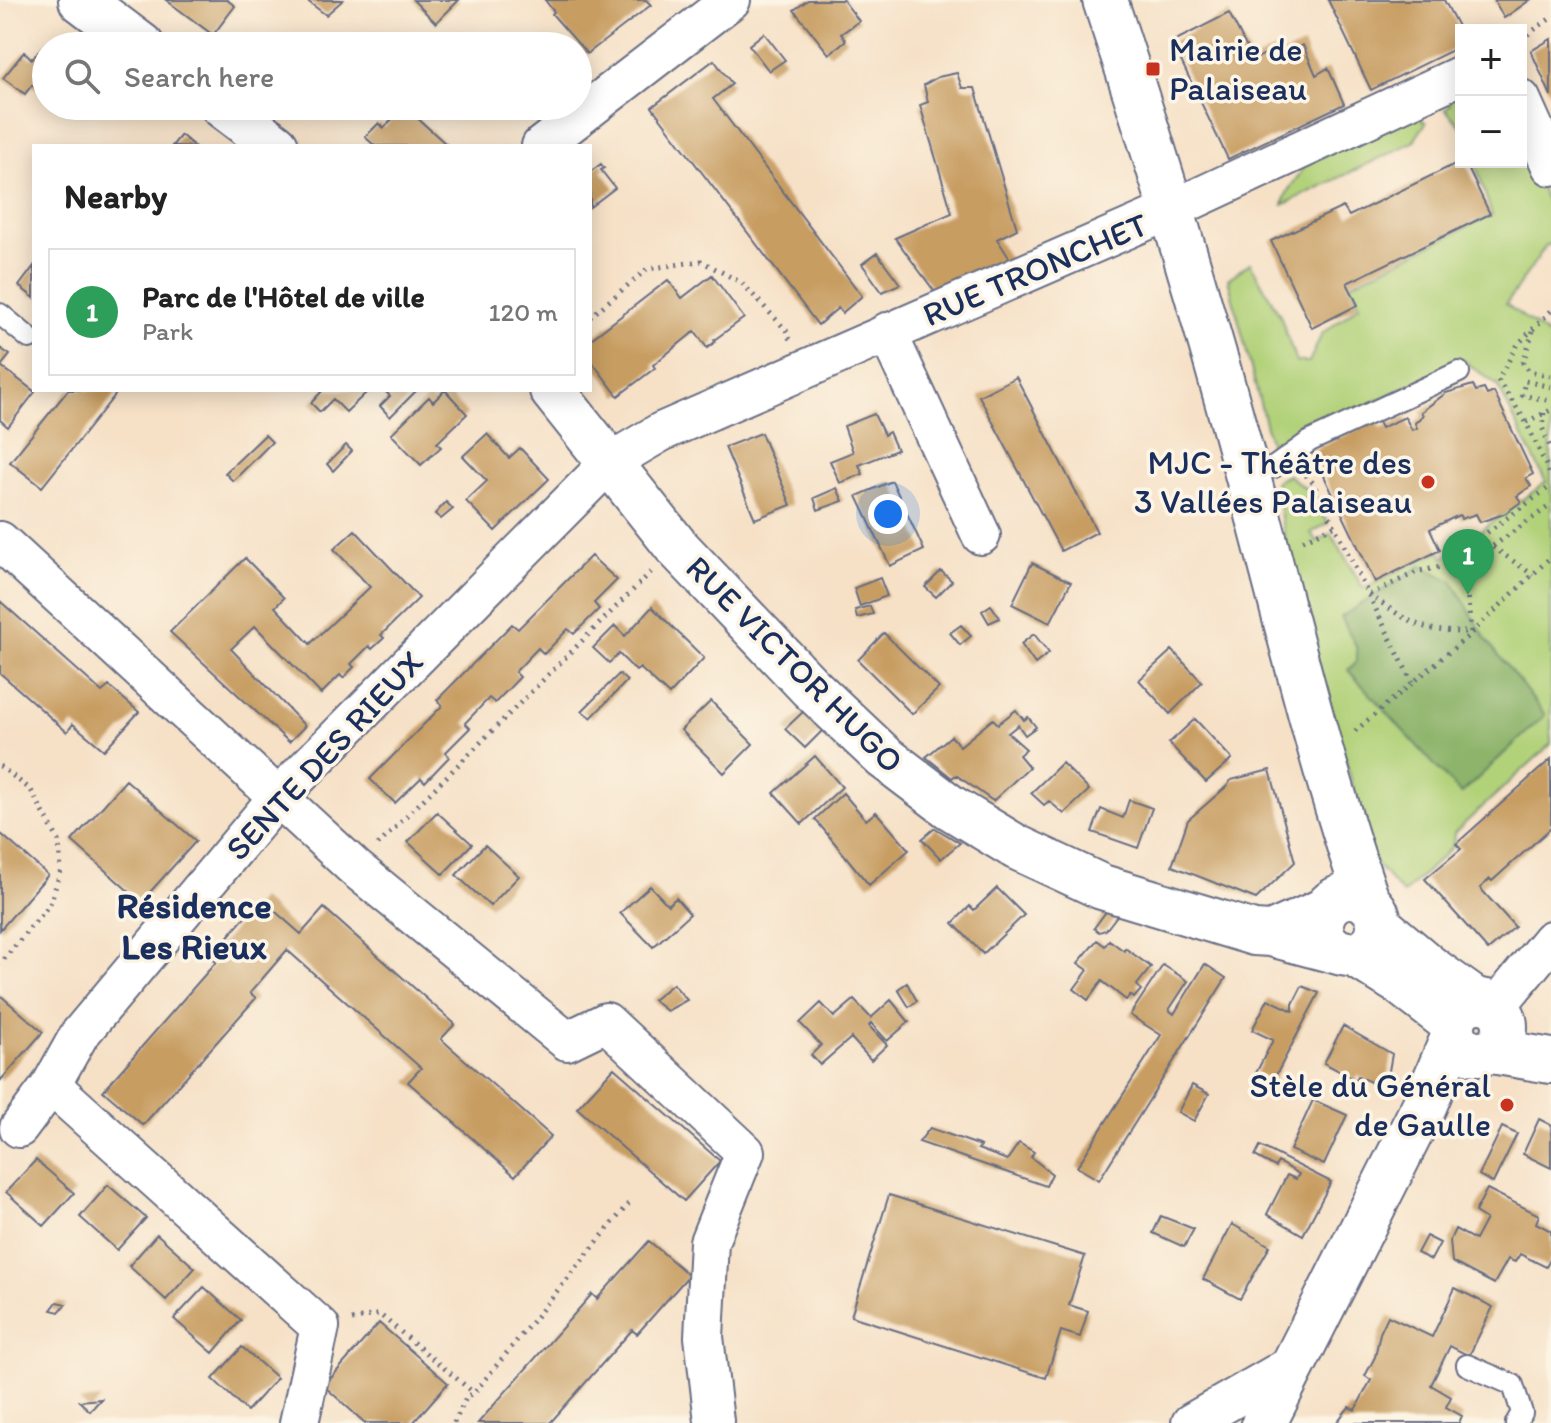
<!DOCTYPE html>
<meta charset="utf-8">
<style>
:root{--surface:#fff;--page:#f2f2f2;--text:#222;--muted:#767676;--line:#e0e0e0;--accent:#c8321e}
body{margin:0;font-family:Itim,sans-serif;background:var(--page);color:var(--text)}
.controls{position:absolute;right:24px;top:24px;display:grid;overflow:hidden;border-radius:0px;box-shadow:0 4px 20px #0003}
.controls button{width:72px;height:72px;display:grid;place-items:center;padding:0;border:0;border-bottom:2px solid var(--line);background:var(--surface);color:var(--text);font:40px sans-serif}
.you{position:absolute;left:888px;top:514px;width:28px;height:28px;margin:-20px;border:6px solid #fff;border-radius:50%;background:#1a73e8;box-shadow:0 0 0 12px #1a73e833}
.badge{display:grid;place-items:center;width:52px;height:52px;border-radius:50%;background:var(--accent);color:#fff;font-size:26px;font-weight:700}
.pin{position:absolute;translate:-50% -66px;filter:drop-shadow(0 2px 4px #0008)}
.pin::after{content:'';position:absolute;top:42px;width:28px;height:24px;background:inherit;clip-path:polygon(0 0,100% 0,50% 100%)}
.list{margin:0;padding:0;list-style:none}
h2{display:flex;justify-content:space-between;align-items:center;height:104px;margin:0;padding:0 32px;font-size:34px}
h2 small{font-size:26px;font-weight:400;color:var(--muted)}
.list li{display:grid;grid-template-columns:52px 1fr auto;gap:24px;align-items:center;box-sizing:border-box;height:128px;margin:0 16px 16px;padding:0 16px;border:2px solid var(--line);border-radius:0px}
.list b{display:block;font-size:30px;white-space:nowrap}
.list p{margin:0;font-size:26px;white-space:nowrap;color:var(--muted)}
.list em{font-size:26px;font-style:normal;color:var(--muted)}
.icon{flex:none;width:44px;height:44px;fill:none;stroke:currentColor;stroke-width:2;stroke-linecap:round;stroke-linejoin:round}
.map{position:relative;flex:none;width:1551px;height:1423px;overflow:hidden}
.search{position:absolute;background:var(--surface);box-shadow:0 4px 20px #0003;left:32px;top:32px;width:560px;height:88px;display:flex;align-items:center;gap:20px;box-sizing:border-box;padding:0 28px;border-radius:44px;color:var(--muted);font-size:30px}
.panel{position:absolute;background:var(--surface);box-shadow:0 4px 20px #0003;left:32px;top:144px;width:560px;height:248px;border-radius:0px}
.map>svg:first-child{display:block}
.green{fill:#b2d27a;stroke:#66806c;stroke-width:2}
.forest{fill:#8db46a;stroke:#547264;stroke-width:2}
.building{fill:#c79d62}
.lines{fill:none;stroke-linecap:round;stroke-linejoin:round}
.service-casing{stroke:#686d83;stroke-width:24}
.minor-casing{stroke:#686d83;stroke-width:42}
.tertiary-casing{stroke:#686d83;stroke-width:48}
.secondary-casing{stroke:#686d83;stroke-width:48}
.path{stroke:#686d83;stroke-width:5;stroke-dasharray:2 6;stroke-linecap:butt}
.service{stroke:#fff;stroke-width:20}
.minor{stroke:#fff;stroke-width:38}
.tertiary{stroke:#fff;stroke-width:44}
.secondary{stroke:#fff;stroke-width:44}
.poi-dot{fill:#c8321e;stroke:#fcf5e5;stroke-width:3}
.labels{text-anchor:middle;stroke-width:7;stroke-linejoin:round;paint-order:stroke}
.poi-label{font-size:34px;fill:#1b2f5e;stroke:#fcf5e5;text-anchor:end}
.street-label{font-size:34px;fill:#1b2f5e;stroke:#fcf5e5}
.neighbourhood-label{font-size:36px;font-weight:bold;fill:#1b2f5e;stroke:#fcf5e5}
</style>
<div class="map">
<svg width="1551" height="1423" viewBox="0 0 1551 1423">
<rect width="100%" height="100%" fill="#fcf5e5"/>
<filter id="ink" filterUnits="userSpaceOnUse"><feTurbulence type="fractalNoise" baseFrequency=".0125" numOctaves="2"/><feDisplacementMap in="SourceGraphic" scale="16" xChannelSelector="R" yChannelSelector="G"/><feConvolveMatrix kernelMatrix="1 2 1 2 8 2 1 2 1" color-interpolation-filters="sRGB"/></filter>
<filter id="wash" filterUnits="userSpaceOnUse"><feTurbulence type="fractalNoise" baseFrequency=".006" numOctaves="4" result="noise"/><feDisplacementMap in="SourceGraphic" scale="32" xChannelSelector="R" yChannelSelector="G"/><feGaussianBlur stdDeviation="1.8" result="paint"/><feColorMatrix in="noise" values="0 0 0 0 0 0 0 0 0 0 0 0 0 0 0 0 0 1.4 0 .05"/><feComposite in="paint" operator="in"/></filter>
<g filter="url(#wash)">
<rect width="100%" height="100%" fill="#f6e1c7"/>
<path class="green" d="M1461,93V126L1445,109L1450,105L1447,99Z
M1416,114L1426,123L1413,142L1283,205C1287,185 1298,182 1304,165Z
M1521,147L1551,210V246L1547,244L1506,304L1551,338V744L1454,833L1453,846L1403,894L1375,863L1288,558L1275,482L1288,475L1313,494L1328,523L1311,533L1317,541L1331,533L1363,588L1440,551L1444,558L1546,482L1497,385L1463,360L1272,450L1228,279L1250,263L1280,315L1296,362H1309L1322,334L1360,305L1350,284L1492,215L1475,162H1521Z"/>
<path class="forest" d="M1421,566L1452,581L1486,639L1545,715L1461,794L1348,670L1357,661V648L1341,617Z"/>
<g id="blocks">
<path class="building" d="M166,0H227L235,6L213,35Z
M306,0H343L326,15Z
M413,0H459L436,23Z
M545,0H646L651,5L587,54L552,14L554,12Z
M808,0H843L859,21L841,34L846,40L829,54L794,10Z
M1328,0H1444L1461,32V46L1371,90Z
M1494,0H1530L1504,18Z
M1229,13L1253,60L1275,49L1278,56L1303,45L1316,75L1328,68L1344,104L1228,159L1172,42Z
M764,33L785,60L769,71L749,45Z
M304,35L314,46H293Z
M1551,39V96L1531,51Z
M46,44V96L32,85L25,94L3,78L24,52L32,59Z
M714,60L732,84L713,99L862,296L842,313L838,308L818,325L652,107Z
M957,73L962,88H975L1017,229L997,239L1010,259L935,292L895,238L952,213L920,105L928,102L924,85L938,77Z
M404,106L446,144L444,146H375L365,137L379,123L384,128Z
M181,135L194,146H172Z
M1459,162H1465L1490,214L1347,283L1358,305L1312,328L1271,241L1343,207L1349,216Z
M601,164L604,168L601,170L615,188L590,207V172Z
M877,253L900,284L882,292L862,264Z
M34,266V298L19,286Z
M712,275L744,318L714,340L715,342L707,348L695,331L653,365L655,368L618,396L590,359V340L668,280L682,298Z
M0,348L10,355L1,366L35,392L8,427L0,420Z
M1016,377L1097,532L1061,551L979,396Z
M1473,385L1476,391L1484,389L1487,395L1494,392L1533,474L1526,478L1531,486L1517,496L1521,502L1504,514L1480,522L1476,514L1461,519L1460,515L1457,516L1430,529L1440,550L1375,582L1312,451L1377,420L1381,428L1405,417L1412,430L1417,428L1415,423L1423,415L1421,412L1446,393Z
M68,390H119L42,487L10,462Z
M323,390H365L367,392L346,412L333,399L320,412L311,403Z
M384,390H417L390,417L380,406L390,396Z
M445,390L467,414L437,443L441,447L421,465L391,434L429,397L433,402Z
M874,414L884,435L889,432L897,450L859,465L863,474L840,483L830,461L853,452L844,426Z
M761,433L791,505L755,519L725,447Z
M487,434L509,458L520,448L549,479L495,531L466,501L487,481L463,456Z
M265,435L272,442L233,481L225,473Z
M346,445L352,451L333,471L327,464Z
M892,481L924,550L890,566L857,496Z
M837,488L843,501L818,510L814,498Z
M446,502L453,509L441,519L435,514Z
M355,530L419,598L381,635L384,638L372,649L369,646L351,664L354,667L343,678L340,675L321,694L255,626L231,649L305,726L289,742L170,632L245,558L284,598L275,607L310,644L370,587L334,549Z
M591,556L617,580L594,603L599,609L574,634L568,629L544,654L538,648L515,672L520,677L495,703L489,698L465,723L470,728L446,752L449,757L425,782L421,778L395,803L370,779L442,706L437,700L512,624L518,629Z
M1032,563L1071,582L1050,623L1012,604Z
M941,571L952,581L936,597L925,587Z
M880,578L887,596L860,606L854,588Z
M0,601L102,692L109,686L139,712L104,750L73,724L67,732L0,673Z
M991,605L1000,618L989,623L982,611Z
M870,606L873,614L857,618L855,610Z
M652,607L704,658L669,695L640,668L636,671L619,654L609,663L593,648L615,626L625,636Z
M961,625L971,636L960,645L950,633Z
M884,633L939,688L912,714L858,660Z
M1034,634L1049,653L1035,664L1021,644Z
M1172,650L1202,682L1170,714L1139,680Z
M619,674L627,681L591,718L582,711Z
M711,701L753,744L724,773L681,730Z
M1016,710L1024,720L1028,717L1036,727L1025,735L1018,725L1008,733L1026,749L1019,755L1029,767L993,801L956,775L952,778L926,757L951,736L960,746L993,719L998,724Z
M804,711L823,730L805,748L785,729Z
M1195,719L1232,759L1206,782L1169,743Z
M815,756L842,787L802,824L774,793Z
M1551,759V828L1492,881L1490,879L1480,888L1515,927L1488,950L1425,879L1461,849L1456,844Z
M1062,763L1089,790L1064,814L1049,801L1044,805L1031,793Z
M1270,770L1295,862L1256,899L1172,866L1188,820L1227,786L1231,780Z
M126,780L196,841L141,902L72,841Z
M843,793L866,820L876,812L909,850L869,885L815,819Z
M1129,800L1152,808L1138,848L1092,832L1101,809L1123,818Z
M437,812L472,844L443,874L408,842Z
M935,828L960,843L941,859L922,839Z
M0,833L48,875L0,930Z
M485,845L519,876L490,906L456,875Z
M650,886L668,905L676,898L690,914L653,947L620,913Z
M997,888L1024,915L983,954L953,923L970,906L974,910Z
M261,899L301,934L324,908L455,1024L441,1039L551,1136L515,1176L408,1082L421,1068L287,950L250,993L256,998L143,1125L103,1091L216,962L210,957Z
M1108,909L1119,913L1106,930L1099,932L1094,928Z
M1097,940L1105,946L1109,940L1124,951L1125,948L1151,967L1137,985L1141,990L1134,998L1130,995L1126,1000L1102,981L1088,1000L1074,989L1088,970L1078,963Z
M1205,964L1226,978L1099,1180L1077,1167L1161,1035L1130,1015L1163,965L1188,981L1169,1010L1174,1014Z
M907,983L917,1001L909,1007L898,989Z
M673,984L687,1000L667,1011L653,1000Z
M1302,986L1319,993L1273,1081L1256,1073L1273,1040L1252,1030L1268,999L1293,1011V1004Z
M0,995L43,1032L0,1081Z
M854,1000L871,1018L891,1000L909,1022L887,1041L871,1023L869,1026L887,1045L871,1060L851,1038L820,1065L811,1055L821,1045L800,1023L821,1003L834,1017Z
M1343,1026L1392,1054L1389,1071L1381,1087L1358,1076L1356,1080L1324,1063Z
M614,1068L720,1161L684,1201L577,1108Z
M1192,1085L1209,1094L1194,1121L1178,1112Z
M1313,1100L1347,1115L1324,1165L1290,1150Z
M1539,1119L1551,1125V1168L1523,1154Z
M1502,1127L1517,1134L1493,1183L1479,1175Z
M930,1128L981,1146L978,1149L1007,1160L1019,1143L1034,1152L1031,1157L1052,1174L1046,1186L919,1142Z
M1260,1146L1331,1182L1303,1235L1267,1214L1287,1175L1296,1179L1299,1174L1278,1162L1275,1167L1255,1156Z
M36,1160L74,1193L44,1226L6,1192Z
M108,1185L146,1218L117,1250L80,1217Z
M1487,1189L1539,1215L1536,1223L1551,1231V1258L1546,1267L1520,1254L1515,1262L1508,1259L1494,1284L1452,1262L1450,1240L1455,1229L1475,1240L1486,1219L1475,1212Z
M889,1195L1085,1256L1069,1305L1088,1311L1080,1337L1061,1331L1046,1378L851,1316Z
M1161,1216L1194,1229L1184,1247L1153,1233Z
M1232,1224L1270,1246L1240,1299L1203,1279Z
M157,1234L195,1268L166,1300L129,1266Z
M1426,1236L1440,1243L1431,1260L1417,1253Z
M649,1241L689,1275L637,1334L632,1330L550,1423H478L592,1294L597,1299Z
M204,1287L241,1320L213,1353L174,1319Z
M1455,1288L1493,1307L1469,1356L1450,1346L1431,1385L1451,1397L1446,1407L1462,1416L1459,1423H1336L1349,1407L1355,1410L1371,1380L1365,1376L1375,1357L1380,1333L1388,1316L1432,1337Z
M57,1302L66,1304L59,1312L51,1310Z
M379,1323L448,1383L413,1423H365L324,1386Z
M242,1347L277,1378L247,1411L213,1379Z
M101,1399L90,1411L79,1401Z"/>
</g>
</g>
<g filter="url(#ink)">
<use href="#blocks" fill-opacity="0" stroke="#686d83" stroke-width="2"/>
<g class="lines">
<defs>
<path id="service" d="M0,314L29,338
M1247,475L1274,467L1310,441L1459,372
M1467,1365L1513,1385L1522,1413L1516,1423"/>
<path id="minor" d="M1521,99L1551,166
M541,146L731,0
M887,332L981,535
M0,541L355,868L567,1041L606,1022L745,1152L709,1242L704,1337L714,1421
M1496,1007L1551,940
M51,1085L320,1327L299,1423
M19,1128L51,1085L79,1035L279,796L610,462L661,432L1171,210L1461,75
M1191,1423L1297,1362"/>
<path id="tertiary" d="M81,0L142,46
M223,106L276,146
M552,390L676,546L810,687L884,757L950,807L1016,847L1102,887L1254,933L1271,934L1339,952
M1271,934L1325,910
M1264,1423L1425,1104L1454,1035"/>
<path id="secondary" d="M1105,0C1157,157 1205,317 1248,477C1286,619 1320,764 1368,903
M1321 925a29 29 0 1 1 58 0a29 29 0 1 1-58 0Z
M1379,925L1430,968L1476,1001
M1354,954L1399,982L1447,1019
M1453 1027a26 26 0 1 1 52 0a26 26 0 1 1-52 0Z
M1492,1051L1551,1061"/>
</defs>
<use href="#service" class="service-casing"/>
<use href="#minor" class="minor-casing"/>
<use href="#tertiary" class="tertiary-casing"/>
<use href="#secondary" class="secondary-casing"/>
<path class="path" d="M1521,39L1551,18
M1551,311L1518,344L1498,380L1526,422L1551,476
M590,317L647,269L701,261L742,283L786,330L790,340
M1533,331L1523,363L1529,371L1551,376
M1551,387L1525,381L1522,395L1551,401
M1544,413L1542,427L1551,449
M1526,422L1551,410
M1306,475L1313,483L1412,682
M1480,538L1533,575
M1303,540L1334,526
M1493,546L1551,505
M1369,594C1409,622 1421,633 1471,632L1463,550L1551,486
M1370,594L1419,571L1463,563
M1355,731L1466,638L1551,557
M0,766L31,790L59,841L61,870L50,904L0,964
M378,845L651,572
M352,1320L379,1314L474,1393
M454,1423L467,1396L474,1393L629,1203"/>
<use href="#service" class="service"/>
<use href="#minor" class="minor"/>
<use href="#tertiary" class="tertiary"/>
<use href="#secondary" class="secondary"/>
</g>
</g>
<g class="poi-dot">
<rect x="1145" y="61" width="16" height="16" rx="4"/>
<circle cx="1428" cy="482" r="8"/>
<circle cx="1507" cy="1105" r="8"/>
</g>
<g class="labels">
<g class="poi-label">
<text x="1169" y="61" text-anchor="start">Mairie de<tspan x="1169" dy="39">Palaiseau</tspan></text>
<text x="1412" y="474">MJC - Théâtre des<tspan x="1412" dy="39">3 Vallées Palaiseau</tspan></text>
<text x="1491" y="1097">Stèle du Général<tspan x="1491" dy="39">de Gaulle</tspan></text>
</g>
<g class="street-label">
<text transform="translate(1035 269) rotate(-23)" y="12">RUE TRONCHET</text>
<text transform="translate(795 664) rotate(45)" y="12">RUE VICTOR HUGO</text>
<text transform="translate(324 755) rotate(-47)" y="12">SENTE DES RIEUX</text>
</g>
<g class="neighbourhood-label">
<text x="194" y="918">Résidence<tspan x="194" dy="41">Les Rieux</tspan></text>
</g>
</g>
</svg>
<div class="controls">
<button>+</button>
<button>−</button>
</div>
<div class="you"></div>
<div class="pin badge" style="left:1468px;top:595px;background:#2e9e5b">1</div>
<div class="search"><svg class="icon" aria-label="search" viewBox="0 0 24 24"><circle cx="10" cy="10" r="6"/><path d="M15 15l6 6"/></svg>Search here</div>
<section class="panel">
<h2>Nearby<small></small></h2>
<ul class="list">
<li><span class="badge" style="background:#2e9e5b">1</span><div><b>Parc de l'Hôtel de ville</b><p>Park</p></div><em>120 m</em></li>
</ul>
</section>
</div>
